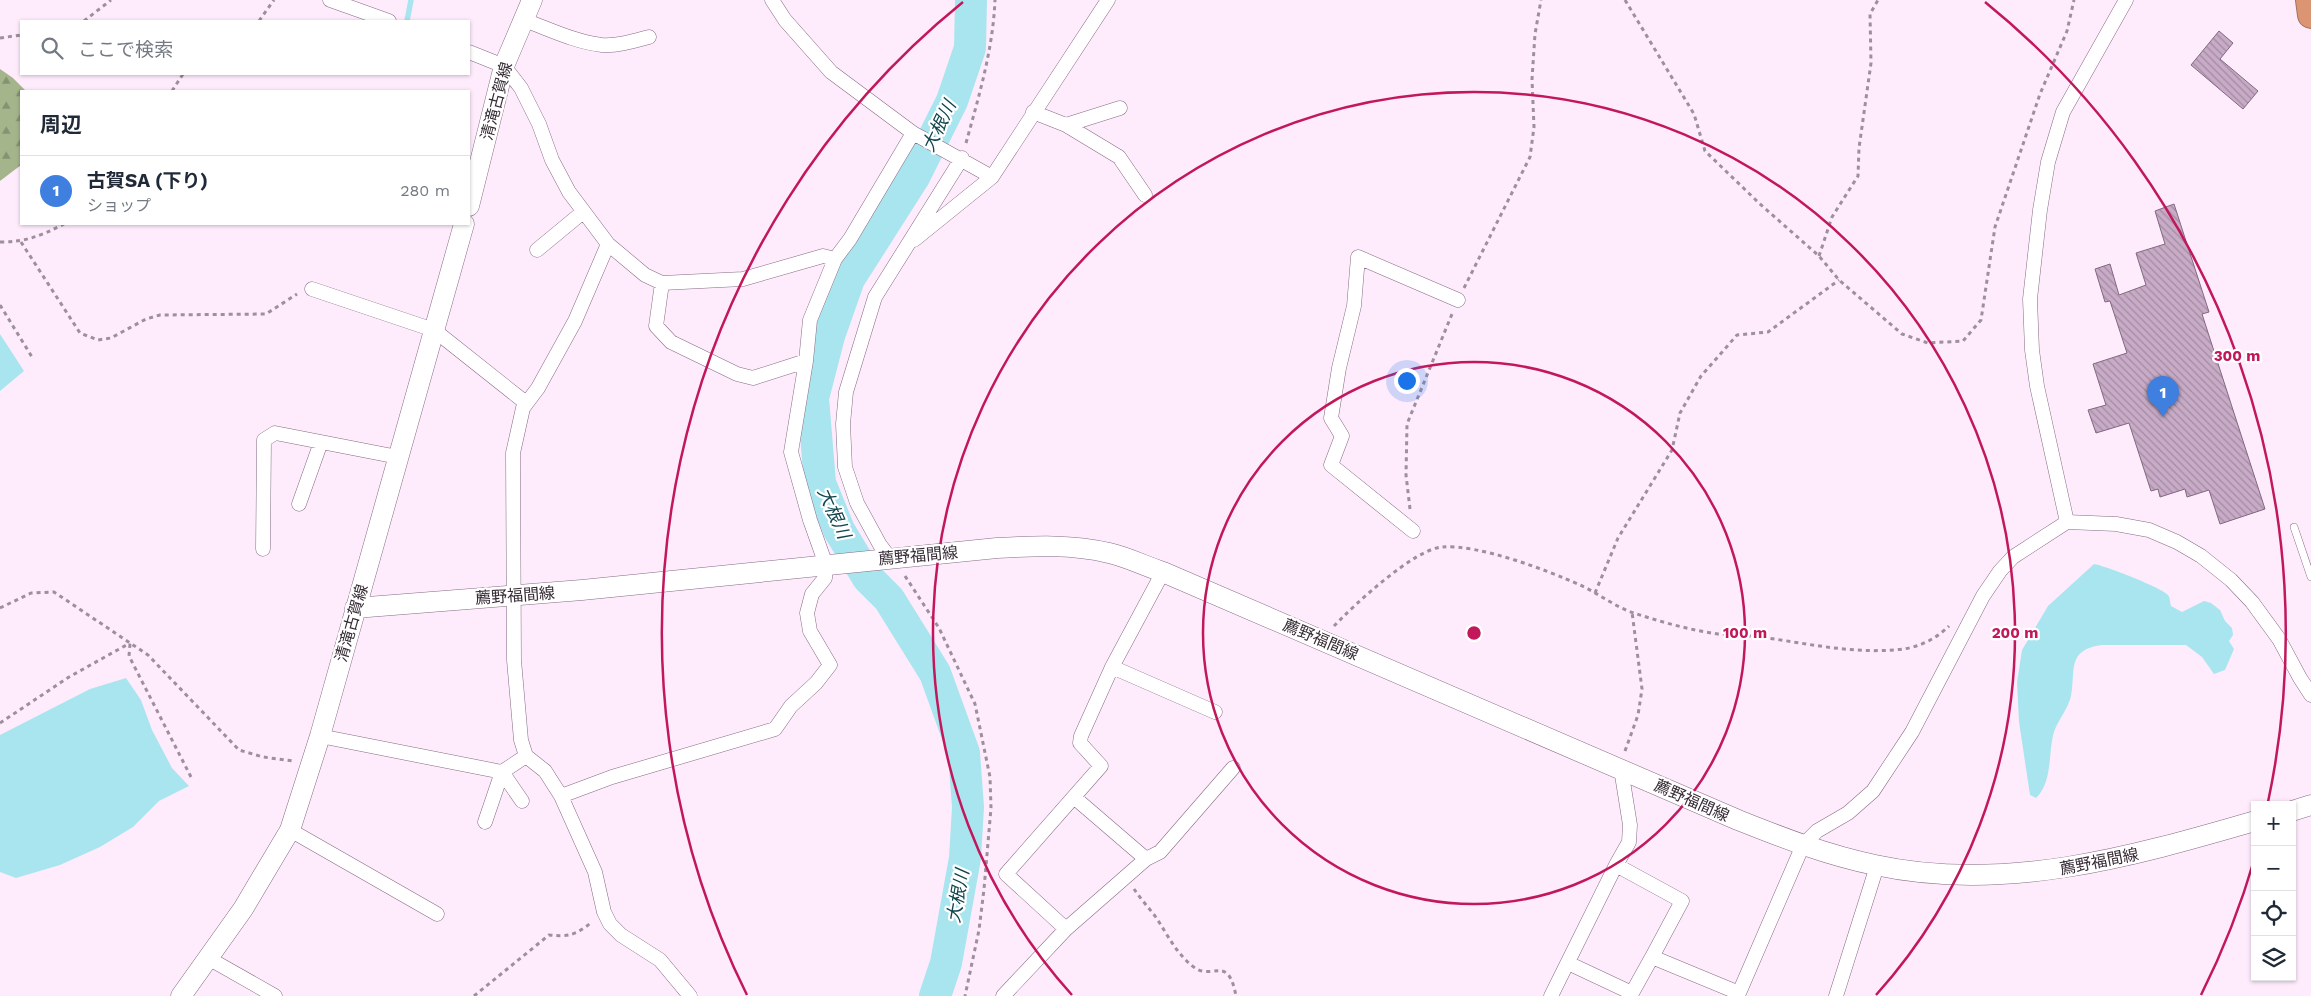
<!DOCTYPE html>
<html lang="ja">
<meta charset="utf-8">
<style>
:root{--surface:#fff;--page:#f2f2f3;--text:#1f2937;--muted:#747a83;--line:#e0e1e3;--accent:#ea580c}
body{margin:0;font-family:"Work Sans","Noto Sans JP",sans-serif;background:var(--page);color:var(--text)}
.controls{position:absolute;right:15px;bottom:15px;display:grid;overflow:hidden;border-radius:0px;box-shadow:0 1px 4px #0004}
.controls button{width:45px;height:45px;display:grid;place-items:center;padding:0;border:0;border-bottom:1px solid var(--line);background:var(--surface);color:var(--text);font:25px sans-serif}
.you{position:absolute;left:1406px;top:380px;width:18px;height:18px;margin:-12px;border:4px solid #fff;border-radius:50%;background:#1a73e8;box-shadow:0 0 0 8px #1a73e833}
.badge{display:grid;place-items:center;width:32px;height:32px;border-radius:50%;background:var(--accent);color:#fff;font-size:16px;font-weight:700}
.pin{position:absolute;translate:-50% -41px;filter:drop-shadow(0 1px 2px #0008)}
.pin::after{content:'';position:absolute;top:26px;width:18px;height:15px;background:inherit;clip-path:polygon(0 0,100% 0,50% 100%)}
.list{margin:0;padding:0;list-style:none}
h2{display:flex;justify-content:space-between;align-items:center;height:65px;margin:0;padding:0 20px;font-size:21px}
h2 small{font-size:16px;font-weight:400;color:var(--muted)}
.list li{display:grid;grid-template-columns:32px 1fr auto;gap:15px;align-items:center;box-sizing:border-box;height:70px;padding:0 20px;border-top:1px solid var(--line)}
.list b{display:block;font-size:19px;white-space:nowrap}
.list p{margin:0;font-size:16px;white-space:nowrap;color:var(--muted)}
.list em{font-size:16px;font-style:normal;color:var(--muted)}
.icon{flex:none;width:28px;height:28px;fill:none;stroke:currentColor;stroke-width:2;stroke-linecap:round;stroke-linejoin:round}
.map{position:relative;flex:none;width:2311px;height:996px;overflow:hidden}
.search{position:absolute;background:var(--surface);box-shadow:0 1px 4px #0004;left:20px;top:20px;width:450px;height:55px;display:flex;align-items:center;gap:12px;box-sizing:border-box;padding:0 18px;border-radius:0px;color:var(--muted);font-size:19px}
.panel{position:absolute;background:var(--surface);box-shadow:0 1px 4px #0004;left:20px;top:90px;width:450px;height:135px;border-radius:0px}
.map>svg:first-child{display:block}
.forest{fill:url(#forest-firs)}
.water{fill:#a9e5ef}
.lines{fill:none;stroke-linecap:round;stroke-linejoin:round}
.stream{stroke:#a9e5ef;stroke-width:5.5}
.river{stroke:#a9e5ef;stroke-width:32}
.building{fill:url(#building-back-hatch);stroke:#826881}
.lane-casing{stroke:#866b84;stroke-width:8}
.street-casing{stroke:#866b84;stroke-width:15}
.secondary-casing{stroke:#866b84;stroke-width:21}
.highway-casing{stroke:#a2705d;stroke-width:28}
.path{stroke:#9d8f9c;stroke-width:3;stroke-dasharray:4 4;stroke-linecap:butt}
.lane{stroke:#fff;stroke-width:7}
.street{stroke:#fff;stroke-width:14}
.secondary{stroke:#fff;stroke-width:20}
.highway{stroke:#dc9573;stroke-width:26}
.ring{fill:none;stroke:#c2185b;stroke-width:2.5}
.labels{text-anchor:middle;stroke-width:4.5;stroke-linejoin:round;paint-order:stroke}
.street-label{font-size:16px;fill:#362b35;stroke:#fff}
.water-label{font-size:18px;font-style:italic;fill:#10454d;stroke:#fff}
.centre{fill:#c2185b;stroke:#fff;stroke-width:2.5}
.ring-label{font-size:15px;text-anchor:middle;font-weight:bold;fill:#c2185b;stroke:#fff;stroke-width:4.5;stroke-linejoin:round;paint-order:stroke}
</style>
<div class="map">
<svg width="2311" height="996" viewBox="0 0 2311 996">
<defs>
<pattern id="forest-firs" width="22" height="20" patternUnits="userSpaceOnUse" patternTransform="scale(1.25)"><rect width="22" height="20" fill="#a4b58b"/><path d="M5 1l3.5 6h-7zM16 11l3.5 6h-7z" fill="#869372"/></pattern>
<pattern id="building-back-hatch" width="6" height="6" patternUnits="userSpaceOnUse" patternTransform="scale(1.25)"><rect width="6" height="6" fill="#c8abc6"/><path d="M-1 5l2 2M0 0l6 6M5-1l2 2" fill="none" stroke="#a38ba2"/></pattern>
</defs>
<rect width="100%" height="100%" fill="#feecfd"/>
<path class="forest" d="M0,69L13,78L26,91H21V165L0,181Z"/>
<path class="water" d="M0,334L24,371L0,391Z
M2094,564C2103,565 2163,588 2168,595C2170,597 2170,602 2171,606L2182,612L2204,601L2211,603L2220,610L2225,621L2232,628L2233,635L2229,641L2234,649L2225,670L2214,674L2202,657L2186,645H2102C2066,650 2076,670 2071,696C2068,709 2058,720 2054,732C2048,752 2053,782 2036,798L2030,795L2019,722L2017,682L2022,650L2048,606Z
M126,678L141,700L152,730L172,768L189,786L159,801L133,827L100,847L60,865L16,878L0,872V735L90,689Z"/>
<g class="lines">
<path class="stream" d="M407,21L411,0"/>
<path class="river" d="M935,996L946,963L965,858L968,807L964,753L935,673L889,599L868,578L839,530L820,483L813,398L829,336L849,279L914,177L952,101L970,48L971,0"/>
</g>
<path class="building" d="M2219,31L2233,43L2220,59L2258,91L2243,109L2191,65Z
M2174,204L2209,312L2202,314L2265,509L2220,524L2209,490L2187,497L2185,489L2160,497L2158,489L2151,491L2129,423L2096,433L2088,410L2106,405L2093,364L2127,353L2110,301L2105,302L2095,269L2110,264L2119,295L2146,285L2136,253L2165,244L2155,211Z"/>
<g class="lines">
<defs>
<path id="lane" d="M2294,527L2311,577"/>
<path id="street" d="M330,0L389,21
M772,0L785,20L831,72L913,133L992,177
M524,20C549,29 575,42 602,45C618,46 634,41 649,37
M469,52L504,66L521,88L539,124L552,160L569,192L608,244L645,275L662,283L743,279L823,256L835,259
M1033,112L1066,125L1119,157L1145,195
M1066,125L1120,108
M914,240L992,177L1108,0
M608,244L575,321L538,388L523,408L513,453L514,660L521,740L526,756L545,771L561,796L595,872L604,912L610,924L621,935L660,960L690,996
M537,250L583,212
M662,283L656,326L671,342L737,374L753,378L806,361
M312,289L434,330L526,403
M299,504L321,442
M2067,522L2037,386L2032,350L2030,299L2040,210L2048,162L2063,112L2126,0
M1413,531L1331,465L1342,436L1331,418L1339,368L1354,306L1358,257L1458,300
M263,549L264,440L275,433L398,457
M890,558L880,545L857,503L845,467L843,424L846,392L875,297L962,158
M1112,667L1215,712
M320,736L502,772L526,756
M502,772L522,801
M561,796L612,777L775,729L791,706L816,683L830,665L810,631L807,613L812,594L825,578L826,565L810,520L791,452L806,361L810,320L835,259L850,239L913,133
M485,822L502,772
M290,830L437,914
M1146,859L1160,852L1233,768
M1616,865L1682,901L1652,957
M1066,929L1006,874L1101,766L1080,743L1081,736L1112,667L1163,572
M208,958L275,996
M1568,963L1632,993L1652,957L1739,993L1803,845L1817,831L1848,813L1873,791L1912,732L1983,596L2000,571L2013,557L2067,522L2116,524L2149,530L2177,542L2201,556L2231,580L2252,602L2279,639L2300,678L2311,695
M1003,996L1066,929L1146,859L1075,798
M1551,996L1616,865L1629,842L1630,825L1621,769
M1836,996L1877,866"/>
<path id="secondary" d="M469,206L504,66L532,0
M355,608L582,590L997,548C1034,546 1072,544 1109,553C1127,557 1145,566 1163,572L1738,820C1783,838 1827,855 1875,865C2004,893 2131,857 2255,821
M2292,811L2311,805
M181,996L243,909L290,830L320,736L464,224"/>
<path id="highway" d="M2309,0L2311,15"/>
</defs>
<use href="#lane" class="lane-casing"/>
<use href="#street" class="street-casing"/>
<use href="#secondary" class="secondary-casing"/>
<use href="#highway" class="highway-casing"/>
<path class="path" d="M1625,0L1694,114L1705,151L1760,204L1819,256L1839,280L1902,334L1928,343L1963,341L1981,320L1995,227L2040,94L2067,31L2074,0
M84,21L111,0
M259,21L274,0
M0,38L21,35
M172,91L183,74
M966,143C979,96 993,49 995,0
M0,242C25,242 41,236 64,224
M21,242L80,333L98,340L111,338L146,319L160,315L266,314L297,294
M1819,256L1832,217L1858,176L1859,148L1871,63L1870,14L1878,0
M1464,288L1530,157L1534,127L1532,79L1535,34L1541,0
M0,305L32,357
M1410,509L1406,475L1407,424L1452,314
M905,576L939,628L975,704L990,777L991,808L984,889L979,930L965,996
M1595,593L1618,538L1672,450L1680,413L1701,376L1737,335L1768,332L1839,280
M0,608L31,593L54,592L148,655L239,750L263,757L293,761
M1334,626C1354,605 1414,549 1442,547C1478,544 1547,570 1580,585C1598,593 1615,607 1634,613C1661,622 1690,630 1718,634C1732,635 1746,635 1760,637C1806,643 1855,655 1903,649C1920,647 1937,638 1949,626
M130,644L129,656L191,777
M0,723L69,677L130,643
M1625,751L1638,715L1642,689L1632,612
M1134,889C1140,898 1148,907 1155,916C1168,935 1176,954 1195,968C1214,980 1228,954 1236,996
M474,996L549,935C569,937 576,935 592,922"/>
<use href="#lane" class="lane"/>
<use href="#street" class="street"/>
<use href="#secondary" class="secondary"/>
<use href="#highway" class="highway"/>
</g>
<g class="ring">
<circle cx="1474" cy="633" r="271"/>
<path d="M1072 995A541 541 0 1 1 1876 995"/>
<path d="M2255 857A812 812 0 0 1 2201 995M747 995A812 812 0 0 1 963 2M1985 2A812 812 0 0 1 2268 802"/>
</g>
<g class="labels">
<g class="street-label">
<text transform="translate(496 101) rotate(-75)" y="6">清滝古賀線</text>
<text transform="translate(918 555) rotate(-5)" y="6">薦野福間線</text>
<text transform="translate(515 595) rotate(-4)" y="6">薦野福間線</text>
<text transform="translate(351 623) rotate(-74)" y="6">清滝古賀線</text>
<text transform="translate(1321 639) rotate(23)" y="6">薦野福間線</text>
<text transform="translate(1692 800) rotate(24)" y="6">薦野福間線</text>
<text transform="translate(2099 861) rotate(-11)" y="6">薦野福間線</text>
</g>
<g class="water-label">
<text transform="translate(939 126) rotate(-64)" y="6">大根川</text>
<text transform="translate(834 513) rotate(66)" y="6">大根川</text>
<text transform="translate(958 896) rotate(-80)" y="6">大根川</text>
</g>
</g>
<circle cx="1474" cy="633" r="8" class="centre"/>
<g class="ring-label">
<text x="2237" y="361">300 m</text>
<text x="1745" y="638">100 m</text>
<text x="2015" y="638">200 m</text>
</g>
</svg>
<div class="controls">
<button>+</button>
<button>−</button>
<button><svg class="icon" aria-label="locate" viewBox="0 0 24 24"><circle cx="12" cy="12" r="6"/><path d="M12 2v4M12 18v4M2 12h4M18 12h4"/></svg></button>
<button><svg class="icon" aria-label="layers" viewBox="0 0 24 24"><path d="M12 4l9 5-9 5-9-5zM3 14l9 5 9-5"/></svg></button>
</div>
<div class="you"></div>
<div class="pin badge" style="left:2163px;top:417px;background:#3f7fe0">1</div>
<div class="search"><svg class="icon" aria-label="search" viewBox="0 0 24 24"><circle cx="10" cy="10" r="6"/><path d="M15 15l6 6"/></svg>ここで検索</div>
<section class="panel">
<h2>周辺<small></small></h2>
<ul class="list">
<li><span class="badge" style="background:#3f7fe0">1</span><div><b>古賀SA (下り)</b><p>ショップ</p></div><em>280 m</em></li>
</ul>
</section>
</div>
